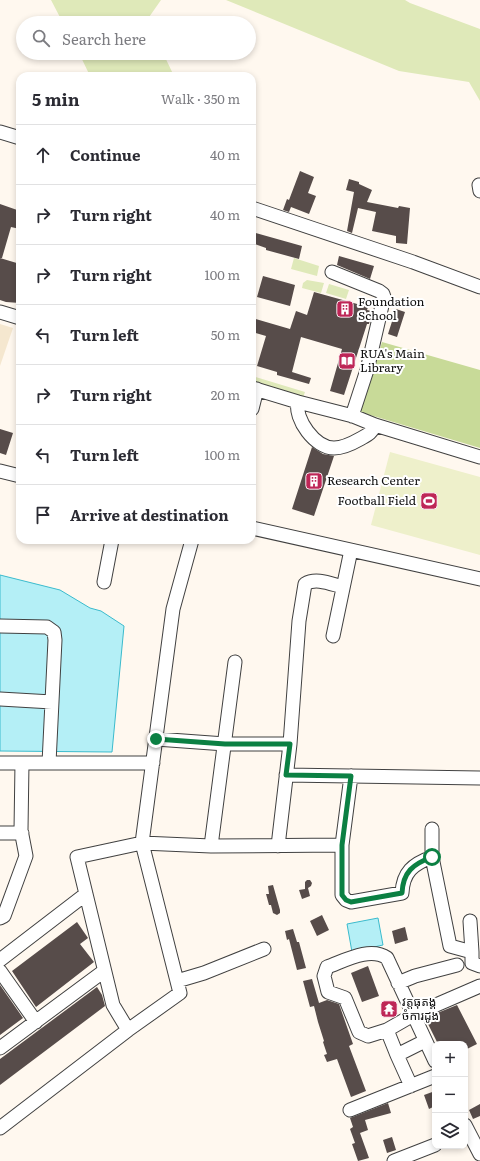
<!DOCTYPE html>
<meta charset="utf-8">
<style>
:root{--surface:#fff;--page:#f2f2f3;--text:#2b2b33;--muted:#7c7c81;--line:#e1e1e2}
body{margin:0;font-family:Literata,"Noto Sans Khmer",serif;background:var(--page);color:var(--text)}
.controls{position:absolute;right:12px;bottom:12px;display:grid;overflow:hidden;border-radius:8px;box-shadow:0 2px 6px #0003}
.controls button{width:36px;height:36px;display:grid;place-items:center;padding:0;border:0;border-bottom:1px solid var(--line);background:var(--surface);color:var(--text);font:20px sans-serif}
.stop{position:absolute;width:12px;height:12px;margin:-9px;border:3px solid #0b8043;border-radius:50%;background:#fff}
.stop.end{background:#0b8043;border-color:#fff;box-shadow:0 1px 4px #0008}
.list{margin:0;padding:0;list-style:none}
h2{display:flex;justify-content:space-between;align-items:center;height:52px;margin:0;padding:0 16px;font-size:17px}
h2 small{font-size:13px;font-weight:400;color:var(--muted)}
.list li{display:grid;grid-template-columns:26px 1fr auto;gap:12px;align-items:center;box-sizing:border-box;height:60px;padding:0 16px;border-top:1px solid var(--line)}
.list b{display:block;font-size:15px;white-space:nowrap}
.list em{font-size:13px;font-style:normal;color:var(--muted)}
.icon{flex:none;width:22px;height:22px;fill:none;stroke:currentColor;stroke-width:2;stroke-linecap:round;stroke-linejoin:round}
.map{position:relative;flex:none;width:480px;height:1161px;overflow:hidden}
.search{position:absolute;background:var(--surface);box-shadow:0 2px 6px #0003;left:16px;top:16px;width:240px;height:44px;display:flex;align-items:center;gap:10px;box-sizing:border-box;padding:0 14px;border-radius:22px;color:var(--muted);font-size:15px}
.panel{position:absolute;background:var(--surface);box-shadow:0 2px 6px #0003;left:16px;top:72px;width:240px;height:472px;border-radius:12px}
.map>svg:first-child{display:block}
.farmland{fill:#f5e7cf}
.green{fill:#dfe9b9}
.forest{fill:#c8da98}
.pitch{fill:#eef0cb}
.water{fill:#b4eff6;stroke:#3bbbcd}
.building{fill:#574c4a}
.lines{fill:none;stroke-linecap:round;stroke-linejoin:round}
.minor-casing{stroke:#414141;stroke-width:15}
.minor{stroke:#fff;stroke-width:13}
.route{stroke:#0b8043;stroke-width:5}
.labels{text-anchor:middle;stroke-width:4;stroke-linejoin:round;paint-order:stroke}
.poi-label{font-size:12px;fill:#0e0e0e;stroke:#fff;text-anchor:start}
</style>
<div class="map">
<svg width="480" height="1161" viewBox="0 0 480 1161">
<rect width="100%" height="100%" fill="#fff8ef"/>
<path class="farmland" d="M0,324L13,328L0,366Z"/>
<path class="green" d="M51,0H161L147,20L148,23H63Z
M226,0H405L410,3L480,29V101L469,82L399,71Z
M79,53H163L174,76H90Z
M294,258L319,266L317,276L291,269Z
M307,280L324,283L321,293L302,288L303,283Z
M329,284L349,290L346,299L326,293Z
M252,376L305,392L303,398L252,383Z"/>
<path class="forest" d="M382,342L480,370V448L360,412Z"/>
<path class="pitch" d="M390,452L480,477V555L371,525Z"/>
<path class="water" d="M0,575L60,590L90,608L101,611L124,626L112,752L0,751Z
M378,918L383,945L352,952L347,924Z"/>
<path class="building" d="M300,171L314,177L308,193L316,196L309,214L291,207L289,212L283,210L287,199L289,200Z
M349,179L359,182V184L372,190L367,202L398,208L399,206L410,208L407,244L396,243V236L372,231L376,212L358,208L352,233L347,231L354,192L346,190Z
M0,204L20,211V229L11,227L2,258H0Z
M252,232L302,246L299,259L266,250V248L252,243Z
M339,256L374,266L370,279L337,265Z
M0,258L20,264V303L6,302L0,300Z
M263,276L295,285L290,306L257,297Z
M314,292L368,307L367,310L372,311L369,324H367L344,395L330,391L342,349L301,337L292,372L311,378L309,384L277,375V372L257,366L266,336L252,332V318L290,329L296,311L307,315Z
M396,309L405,312L397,337L388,334Z
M0,429L13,433L6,455L0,453Z
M312,447L323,454L334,456L314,516L292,509Z
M307,880H310L312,883L311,886L308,888L310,896L302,899L299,890L305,889V882Z
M273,885L280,910V913L277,915L273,913L271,905H269L266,894H269L268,886Z
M322,915L329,930L317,936L310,921Z
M77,922L88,938L80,944L94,962L36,1007L12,971Z
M405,927L408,940L395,944L392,931Z
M293,929L297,942H299L306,968L297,970L289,939L287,940L285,931Z
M368,966L379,996L362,1002L351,973Z
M312,979L319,1003L327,1000L339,1004L353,1044L349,1046L366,1091L351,1097L337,1059L327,1062L324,1055L327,1054L323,1042L324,1041L318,1022L314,1006L310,1007L303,981Z
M0,985L23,1018L0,1035Z
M97,987L102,995L105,1006L0,1085V1059Z
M457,1005L477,1044L465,1050V1044H438L425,1018Z
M435,1091V1106L429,1109L424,1095Z
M388,1103L391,1113L365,1120L368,1130L360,1133L369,1158L358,1161L352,1144L355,1143L350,1129L353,1127L350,1118Z
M480,1104V1116L473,1119L469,1110Z
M392,1137L396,1150L387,1153L383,1140Z"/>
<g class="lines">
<defs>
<path id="minor" d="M0,132L20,138
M479,185L480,191
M252,208L413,262L480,287
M332,272L379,291L383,294L384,297L367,370L352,416
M0,312L20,318
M252,388L298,402L353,416L375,425L480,457
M298,402C294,419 315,448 334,448C342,448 353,443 360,439C367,435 372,433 375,425
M252,409L257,389
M0,471L20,476
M252,528L480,579
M104,582L112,540
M0,626L47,627L54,632L55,640L49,763
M333,636L351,550
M0,699L52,702
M156,739L225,744H290
M0,763H153
M286,775L480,778
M351,776L342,845V895L346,900L351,902L402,893C403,872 413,864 432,857
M432,829V857L450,946L472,952V963L480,966
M0,833H22
M211,846L235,662
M278,846L290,744L299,621L305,584C316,577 331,584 343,587
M0,918L4,916L26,856L21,830L22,763
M470,921L472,952
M0,960L86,894
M0,971L36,1022
M177,981L204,973L264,949
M398,983L415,976L457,965
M128,1030L113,1005L77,857L142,843L211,846L342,845
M387,1030L413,1015L480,986
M0,1048L104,971
M397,1055L387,1030L368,1036L359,1032L345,998L328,992L324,976L327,967C344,961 370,946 387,958L435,1061
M411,1086L397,1055L425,1041
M350,1110L435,1076
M465,1125L480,1154
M0,1128L128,1030L180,993L142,843L173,609L192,540
M394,1161L435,1145"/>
</defs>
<use href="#minor" class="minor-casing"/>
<use href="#minor" class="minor"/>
</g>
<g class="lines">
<path class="route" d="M156,739L225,744H290L286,775L351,776L342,845V895L346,900L351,902L402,893C403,872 413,864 432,857"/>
</g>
<defs>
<symbol id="building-square" viewBox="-11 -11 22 22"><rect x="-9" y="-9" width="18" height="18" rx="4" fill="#be2657" stroke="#fff"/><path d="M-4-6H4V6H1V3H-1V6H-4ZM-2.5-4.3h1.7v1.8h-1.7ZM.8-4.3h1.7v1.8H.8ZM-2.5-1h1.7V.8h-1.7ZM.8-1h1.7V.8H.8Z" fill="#fff"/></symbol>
<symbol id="library-square" viewBox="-11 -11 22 22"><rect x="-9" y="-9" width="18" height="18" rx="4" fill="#be2657" stroke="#fff"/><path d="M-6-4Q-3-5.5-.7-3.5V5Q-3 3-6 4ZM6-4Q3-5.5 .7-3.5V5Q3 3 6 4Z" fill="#fff"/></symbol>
<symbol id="stadium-square" viewBox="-11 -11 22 22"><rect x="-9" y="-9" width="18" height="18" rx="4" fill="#be2657" stroke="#fff"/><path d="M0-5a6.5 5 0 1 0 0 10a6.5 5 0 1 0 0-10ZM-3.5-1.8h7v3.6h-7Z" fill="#fff"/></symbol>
<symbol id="temple-square" viewBox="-11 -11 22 22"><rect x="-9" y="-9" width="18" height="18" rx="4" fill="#be2657" stroke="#fff"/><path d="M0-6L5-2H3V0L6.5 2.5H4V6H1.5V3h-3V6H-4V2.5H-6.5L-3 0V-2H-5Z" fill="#fff"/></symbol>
</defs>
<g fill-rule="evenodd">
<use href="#building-square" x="335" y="299" width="20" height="20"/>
<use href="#library-square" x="337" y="351" width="20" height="20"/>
<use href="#building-square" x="304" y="471" width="20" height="20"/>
<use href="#stadium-square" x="419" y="491" width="20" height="20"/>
<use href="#temple-square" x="379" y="999" width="20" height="20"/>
</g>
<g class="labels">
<g class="poi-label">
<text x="358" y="306">Foundation<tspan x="358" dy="14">School</tspan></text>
<text x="360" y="358">RUA's Main<tspan x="360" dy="14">Library</tspan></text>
<text x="327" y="485">Research Center</text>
<text x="416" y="505" text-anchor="end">Football Field</text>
<text x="402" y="1006">វត្តធុតង្គ<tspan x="402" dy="14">ចំការដូង</tspan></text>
</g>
</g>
</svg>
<div class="controls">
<button>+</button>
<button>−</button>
<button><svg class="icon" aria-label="layers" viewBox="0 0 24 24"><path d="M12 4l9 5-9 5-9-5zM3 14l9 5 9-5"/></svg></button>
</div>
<div class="stop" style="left:432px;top:857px"></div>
<div class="stop end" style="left:156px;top:739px"></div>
<div class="search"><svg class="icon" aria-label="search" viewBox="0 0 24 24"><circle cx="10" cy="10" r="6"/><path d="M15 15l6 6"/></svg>Search here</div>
<section class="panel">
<h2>5 min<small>Walk · 350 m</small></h2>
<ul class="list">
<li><svg class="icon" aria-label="ahead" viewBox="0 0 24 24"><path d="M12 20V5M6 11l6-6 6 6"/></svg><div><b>Continue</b></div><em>40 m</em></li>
<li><svg class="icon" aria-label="right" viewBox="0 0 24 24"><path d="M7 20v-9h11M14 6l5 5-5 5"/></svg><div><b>Turn right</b></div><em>40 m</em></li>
<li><svg class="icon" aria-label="right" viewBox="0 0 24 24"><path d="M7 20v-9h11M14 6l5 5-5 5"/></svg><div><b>Turn right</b></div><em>100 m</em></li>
<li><svg class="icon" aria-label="left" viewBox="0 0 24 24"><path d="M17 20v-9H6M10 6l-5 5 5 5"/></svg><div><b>Turn left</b></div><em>50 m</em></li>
<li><svg class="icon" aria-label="right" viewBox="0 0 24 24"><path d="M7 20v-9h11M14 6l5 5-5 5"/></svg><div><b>Turn right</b></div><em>20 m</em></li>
<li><svg class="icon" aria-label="left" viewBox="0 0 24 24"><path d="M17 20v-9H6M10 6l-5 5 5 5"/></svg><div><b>Turn left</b></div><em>100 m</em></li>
<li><svg class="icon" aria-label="arrive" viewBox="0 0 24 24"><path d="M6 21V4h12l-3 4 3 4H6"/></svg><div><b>Arrive at destination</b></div></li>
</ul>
</section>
</div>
